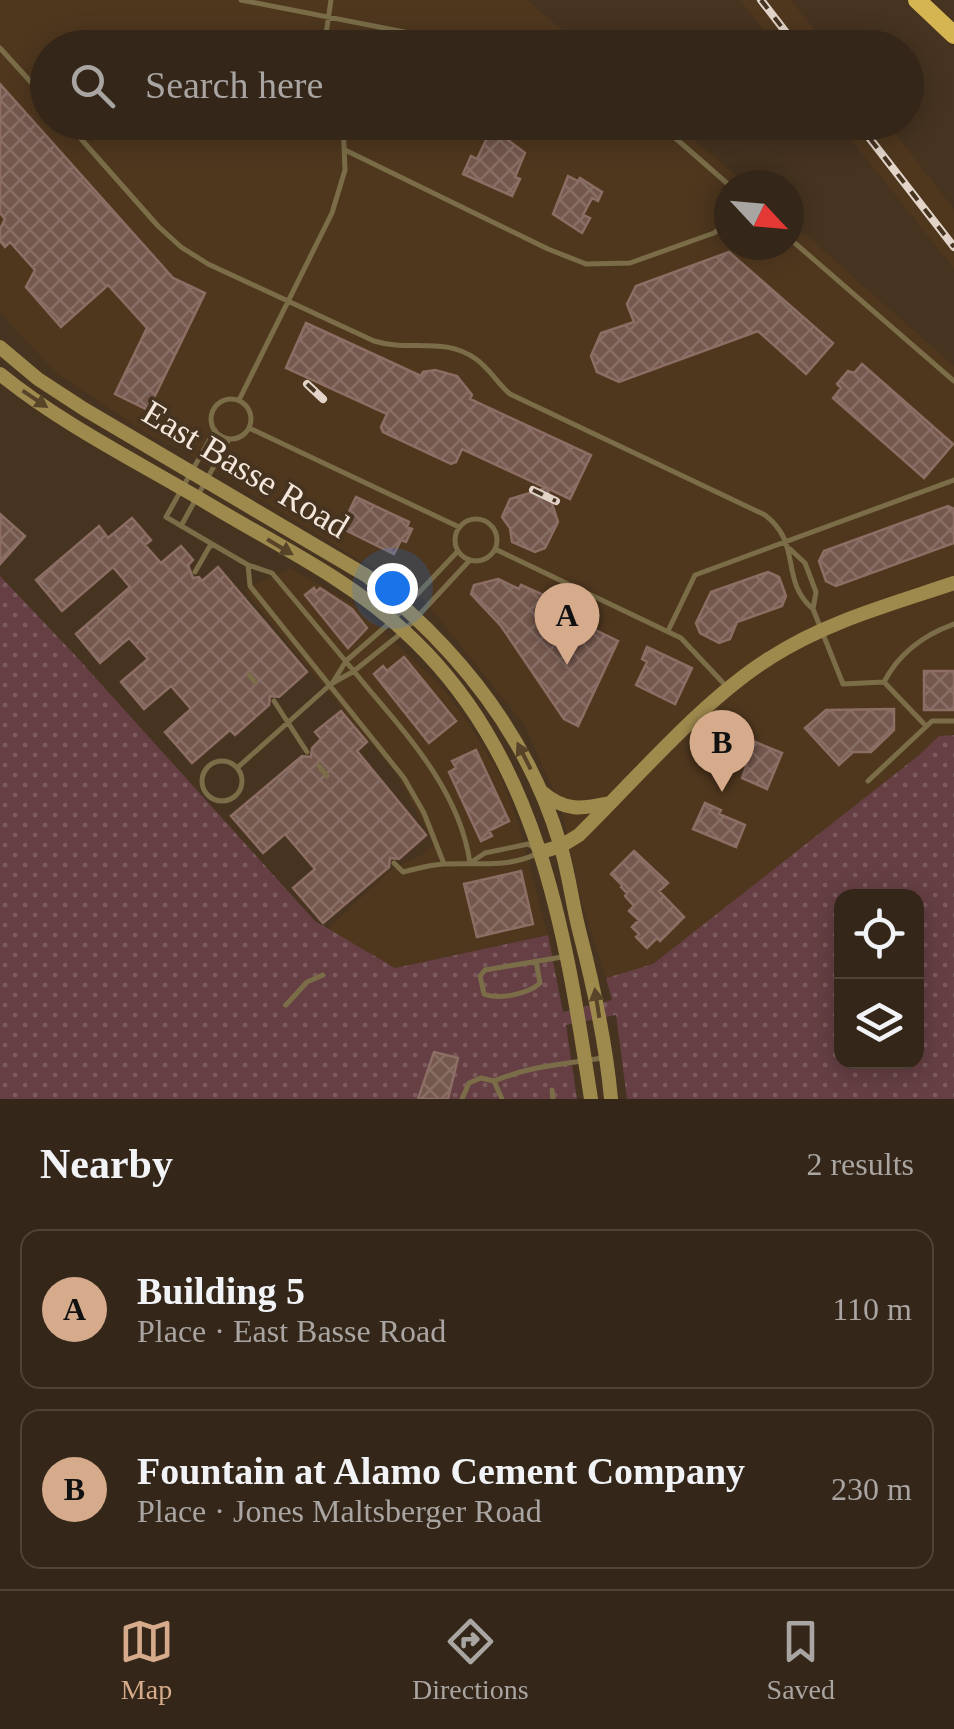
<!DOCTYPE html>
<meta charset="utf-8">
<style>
:root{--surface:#342618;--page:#3c2e21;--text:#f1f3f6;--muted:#a9a5a2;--line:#4e4337;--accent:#d6ab8b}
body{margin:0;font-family:"Times New Roman",serif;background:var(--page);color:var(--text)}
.controls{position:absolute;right:30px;bottom:30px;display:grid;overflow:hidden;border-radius:20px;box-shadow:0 5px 25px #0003}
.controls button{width:90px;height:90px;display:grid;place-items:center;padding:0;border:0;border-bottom:2px solid var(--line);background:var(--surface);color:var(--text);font:50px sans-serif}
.compass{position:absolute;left:714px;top:170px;width:90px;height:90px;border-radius:50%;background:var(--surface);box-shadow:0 5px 25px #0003;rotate:116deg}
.you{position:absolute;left:392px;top:588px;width:35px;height:35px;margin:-25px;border:8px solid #fff;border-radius:50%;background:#1a73e8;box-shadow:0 0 0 15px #1a73e833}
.badge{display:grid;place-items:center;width:65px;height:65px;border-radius:50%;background:var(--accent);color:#111;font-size:32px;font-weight:700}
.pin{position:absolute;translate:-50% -82px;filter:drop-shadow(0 2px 5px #0008)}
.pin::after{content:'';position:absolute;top:52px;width:35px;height:30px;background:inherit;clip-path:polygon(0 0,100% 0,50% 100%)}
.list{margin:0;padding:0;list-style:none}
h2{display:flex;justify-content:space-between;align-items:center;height:130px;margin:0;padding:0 40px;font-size:42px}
h2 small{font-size:32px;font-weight:400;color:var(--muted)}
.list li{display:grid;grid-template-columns:65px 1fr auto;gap:30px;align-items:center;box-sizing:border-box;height:160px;margin:0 20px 20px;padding:0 20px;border:2px solid var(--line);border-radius:20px}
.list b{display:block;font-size:38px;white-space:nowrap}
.list p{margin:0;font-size:32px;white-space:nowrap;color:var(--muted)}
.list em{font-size:32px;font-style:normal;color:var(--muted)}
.icon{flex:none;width:55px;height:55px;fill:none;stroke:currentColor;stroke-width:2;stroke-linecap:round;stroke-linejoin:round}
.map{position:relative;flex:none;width:954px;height:1099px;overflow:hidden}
.search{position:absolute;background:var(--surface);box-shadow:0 5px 25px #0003;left:30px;right:30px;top:30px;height:110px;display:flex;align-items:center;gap:25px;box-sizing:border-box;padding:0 35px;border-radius:55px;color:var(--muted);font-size:38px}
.sheet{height:490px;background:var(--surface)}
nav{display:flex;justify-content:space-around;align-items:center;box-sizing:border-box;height:140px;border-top:2px solid var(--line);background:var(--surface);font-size:28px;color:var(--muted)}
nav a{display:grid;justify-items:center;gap:5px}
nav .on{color:var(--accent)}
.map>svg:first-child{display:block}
.built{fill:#4f371e}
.grass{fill:url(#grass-dots);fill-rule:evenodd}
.building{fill:url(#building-cross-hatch);stroke:#8c6e64;stroke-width:2.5}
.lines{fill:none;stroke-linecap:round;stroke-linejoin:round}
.service{stroke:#7a6d48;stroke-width:5}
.secondary{stroke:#9f8a4e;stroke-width:14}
.motorway{stroke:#d5b552;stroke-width:18}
.rail-casing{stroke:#e2d4c8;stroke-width:8}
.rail{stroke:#463320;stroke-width:4;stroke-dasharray:11;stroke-linecap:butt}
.oneway{fill:#584429}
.labels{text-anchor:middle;stroke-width:8;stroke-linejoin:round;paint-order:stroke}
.street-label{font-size:35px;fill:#f4e7dc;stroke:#463320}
</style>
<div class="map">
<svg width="954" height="1099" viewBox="0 0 954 1099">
<defs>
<pattern id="grass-dots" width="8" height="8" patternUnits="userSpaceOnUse" patternTransform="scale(2.5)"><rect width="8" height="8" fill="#653f43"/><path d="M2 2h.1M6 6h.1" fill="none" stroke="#7c5b5e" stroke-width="1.8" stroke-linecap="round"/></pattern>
<pattern id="building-cross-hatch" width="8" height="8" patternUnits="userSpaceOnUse" patternTransform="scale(2.5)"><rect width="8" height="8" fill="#74574d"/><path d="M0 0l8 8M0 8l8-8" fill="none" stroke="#886f66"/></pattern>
</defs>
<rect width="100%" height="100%" fill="#463320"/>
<path class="built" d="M0,0H527L583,47L48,48V122L673,123L748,185H729V245H789V220L954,366V735L939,737L721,944L606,978L582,903L561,806L524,725L424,600L183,451L143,431L56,373L0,313Z
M740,0H791L828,47H778Z
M838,123H887L954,209V269Z
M290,568L358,607L443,688L470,726L500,775L518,823L548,935L395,968L328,929L389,871L423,854L434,844L397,775L244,590Z"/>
<path class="grass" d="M0,576L74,654L315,921L395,968L548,935L563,1012L612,1000L606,978L653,964L918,756L939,736L954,735V1099H627L616,1015L566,1025L577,1099H0ZM842,896H916V1062H842Z"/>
<path class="building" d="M0,84L173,278L205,293L148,410L115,394L147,328L108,285L61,327L26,287L35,270L10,242L5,247L0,241V229L5,219L0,213Z
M488,136L504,137L525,153L515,177L520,179L512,196L463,174L471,156L477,159Z
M568,176L578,181L580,178L602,192L598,201L592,198L583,215L590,218L582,233L553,214Z
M729,252L833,343L806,374L758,331L619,382L597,372L591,356L601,333L634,322L627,304L636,286Z
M306,323L421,376L423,372L435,370L457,376L472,395L470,399L591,455L570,499L547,488L558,522L545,548L535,552L512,542L510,528L502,517L510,499L546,488L462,449L456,462L451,464L383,432L381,427L387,414L286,368Z
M862,364L953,444L924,478L833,398L841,388L837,384L848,371L854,373Z
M356,497L409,522L407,527L412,529L406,542L401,540L394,554L341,528Z
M948,506L954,509V543L836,586L826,581L819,561L824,551Z
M0,514L25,536L0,564Z
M132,518L151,540L145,545L161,563L181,546L193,560L188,565L193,578L199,577L202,581L218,567L307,672L279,697L270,696L269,705L235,735L230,730L192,763L165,732L191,709L171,686L144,709L121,682L148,659L129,638L100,663L76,634L130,587L113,567L62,611L36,580L99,526L108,538Z
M768,572L779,577L786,596L782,606L737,622L730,639L719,643L700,633L696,623L711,592Z
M498,579L519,589L521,585L577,610L573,619L618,641L578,726L564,719L501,626L471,594L474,585Z
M314,588L316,592L320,588L352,609L367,628L348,648L305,595Z
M647,647L692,668L675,704L636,685L647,662L642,659Z
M404,657L456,721L429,743L374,674L383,666L387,671Z
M924,671H954V710H924Z
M894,709V730L871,752H853L839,765L805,728L826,710Z
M341,711L367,742L357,751L426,835L399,859L390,858L389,867L323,923L293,888L315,869L285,834L263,853L231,816L302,756L311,757L312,748L321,739L315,732Z
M736,734L782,753L767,789L742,778L747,764L727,756Z
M476,750L509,821L489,831L492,836L481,841L449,772L456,768L452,761Z
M705,803L721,810L719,814L745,825L736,847L693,829Z
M634,851L668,883L659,891L684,917L660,941L657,938L647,948L636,937L639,934L632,927L639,920L629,911L634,906L625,896L627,893L621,887L622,885L611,874Z
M521,871L533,924L477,937L464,884Z
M434,1052L458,1058L448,1099H418Z"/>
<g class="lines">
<path class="service" d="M241,0L486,48
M0,48L48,101
M324,48L331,0
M66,122L158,226L181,247L208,264L374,341C409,352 444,336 476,359C490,369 498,384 510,394L765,515C803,544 779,580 813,609
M657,122L729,185
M345,150L548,249L586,264L630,263L714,233L729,222
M789,238L954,381
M211 419a20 20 0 1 1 40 0a20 20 0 1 1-40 0Z
M239,400L332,213L345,170L343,122
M249,428L459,527
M215,430L166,517L248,565L272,573C303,610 335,648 366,686C410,738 460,793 470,863
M455 540a21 21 0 1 1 42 0a21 21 0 1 1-42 0Z
M181,526L229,439
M495,549L681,638L726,686
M790,549L805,563L816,592L813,609L843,684L884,682C899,653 923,635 954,624
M248,565L250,586L404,778L424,813L444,864
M195,572L211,544
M668,631L695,575L954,480
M249,675L255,682
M333,682L346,661L392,621L458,551
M884,682L926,726
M274,701L307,752
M202 781a20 20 0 1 1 40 0a20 20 0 1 1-40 0Z
M319,766L327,776
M237,768L331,684L354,671L404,631L470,560
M868,781L932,721H954
M394,863L403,872C416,869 429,865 443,864C475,862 508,869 538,853
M470,863L485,853L528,844L534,848
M536,961L540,983C529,994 498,1000 484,994L480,976L485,970L562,957
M286,1005L307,982L323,975
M494,1081C530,1066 564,1064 602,1058
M552,1090L553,1099
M462,1099L469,1083L481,1078L494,1081L502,1099"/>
<path class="secondary" d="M0,347L38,379L84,409L367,576C457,647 527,733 560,844C569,873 572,904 580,934C594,988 606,1043 611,1099
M0,374C64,426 142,464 212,506C277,545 348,579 403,630C538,752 565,929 591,1099
M542,792C565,812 582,809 610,803
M541,852L561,846L579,835C636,779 704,699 770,658C825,622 892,604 954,583"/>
<path class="motorway" d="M917,0L954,35"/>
<defs>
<path id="rail" d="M761,0L798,48
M857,122L954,247
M307,384L323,399
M533,490L556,501"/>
</defs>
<use href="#rail" class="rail-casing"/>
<use href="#rail" class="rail"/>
</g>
<defs><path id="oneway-solid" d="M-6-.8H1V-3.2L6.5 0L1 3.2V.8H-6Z" transform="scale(2.5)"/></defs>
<g class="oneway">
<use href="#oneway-solid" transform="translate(35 399) rotate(34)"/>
<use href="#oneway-solid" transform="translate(280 547) rotate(31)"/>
<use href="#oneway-solid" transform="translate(524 756) rotate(-117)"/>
<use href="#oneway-solid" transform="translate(597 1003) rotate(-99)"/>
</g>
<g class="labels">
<g class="street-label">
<text transform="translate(246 469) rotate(31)" y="12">East Basse Road</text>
</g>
</g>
</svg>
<div class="controls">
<button><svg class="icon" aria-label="locate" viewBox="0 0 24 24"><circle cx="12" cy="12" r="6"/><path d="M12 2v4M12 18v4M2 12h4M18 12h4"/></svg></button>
<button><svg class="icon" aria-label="layers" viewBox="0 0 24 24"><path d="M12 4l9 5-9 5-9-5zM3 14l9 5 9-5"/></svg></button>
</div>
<svg class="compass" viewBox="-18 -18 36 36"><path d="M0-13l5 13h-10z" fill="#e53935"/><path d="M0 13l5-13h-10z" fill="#a9a5a2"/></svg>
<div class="you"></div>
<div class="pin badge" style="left:567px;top:665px">A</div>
<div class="pin badge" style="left:722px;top:792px">B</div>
<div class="search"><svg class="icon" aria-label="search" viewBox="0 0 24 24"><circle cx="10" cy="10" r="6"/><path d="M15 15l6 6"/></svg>Search here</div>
</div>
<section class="sheet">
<h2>Nearby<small>2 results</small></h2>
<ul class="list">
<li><span class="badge">A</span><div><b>Building 5</b><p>Place · East Basse Road</p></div><em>110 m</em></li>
<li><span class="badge">B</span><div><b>Fountain at Alamo Cement Company</b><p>Place · Jones Maltsberger Road</p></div><em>230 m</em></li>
</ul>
</section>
<nav>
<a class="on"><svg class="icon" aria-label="map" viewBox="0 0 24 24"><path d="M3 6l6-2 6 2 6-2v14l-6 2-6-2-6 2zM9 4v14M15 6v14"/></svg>Map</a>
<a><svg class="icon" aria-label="directions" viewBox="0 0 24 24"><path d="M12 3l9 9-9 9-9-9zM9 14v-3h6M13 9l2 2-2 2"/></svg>Directions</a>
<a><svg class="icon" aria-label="saved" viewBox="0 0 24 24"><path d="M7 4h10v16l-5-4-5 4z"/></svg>Saved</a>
</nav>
